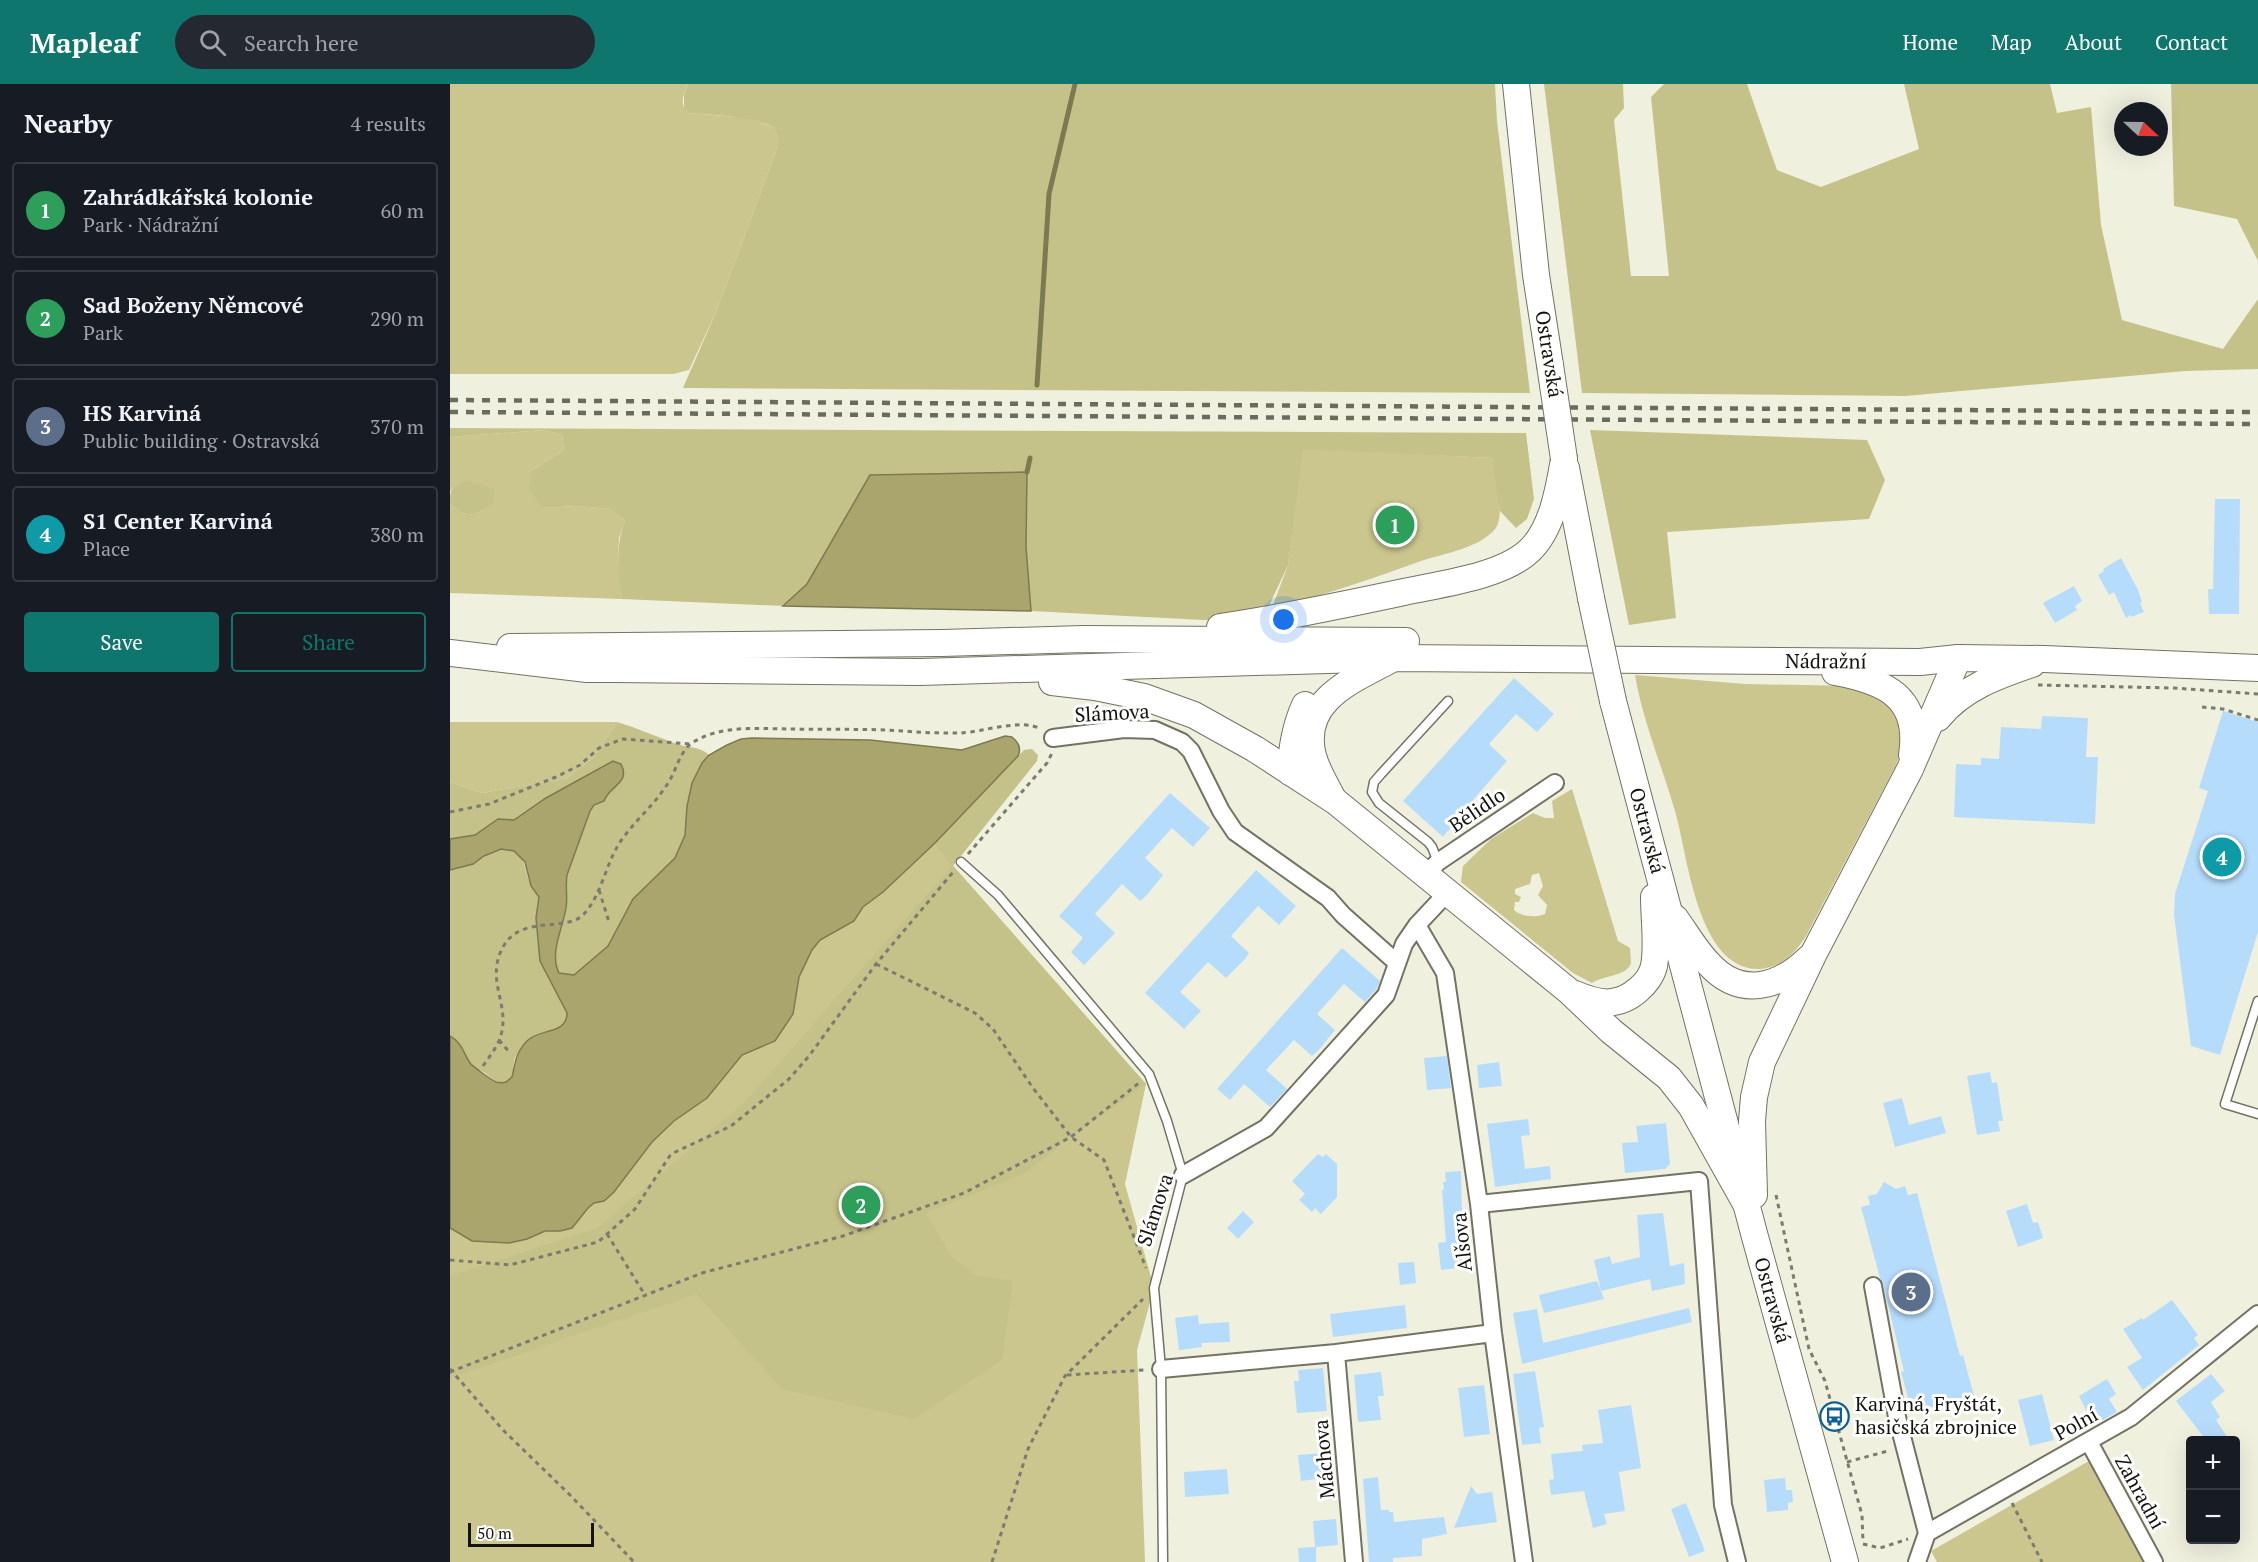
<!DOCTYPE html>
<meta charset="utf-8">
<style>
:root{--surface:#171b24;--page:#242831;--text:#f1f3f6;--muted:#9ea1a6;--line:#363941;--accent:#0f766e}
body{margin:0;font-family:"PT Serif",serif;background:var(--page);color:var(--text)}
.controls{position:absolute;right:18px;bottom:18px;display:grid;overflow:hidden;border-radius:6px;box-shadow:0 6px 24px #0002}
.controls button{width:54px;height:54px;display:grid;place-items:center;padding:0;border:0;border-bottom:2px solid var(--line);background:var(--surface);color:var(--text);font:30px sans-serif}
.compass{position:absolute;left:1664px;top:18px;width:54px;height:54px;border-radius:50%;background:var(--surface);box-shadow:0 6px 24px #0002;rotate:112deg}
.scale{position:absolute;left:18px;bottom:15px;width:126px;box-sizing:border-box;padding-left:6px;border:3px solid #14140e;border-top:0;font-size:16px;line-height:21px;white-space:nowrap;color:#14140e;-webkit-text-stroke:4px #fff;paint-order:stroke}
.you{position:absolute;left:834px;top:536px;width:21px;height:21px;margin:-15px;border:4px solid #fff;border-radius:50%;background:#1a73e8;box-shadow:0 0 0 9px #1a73e833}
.badge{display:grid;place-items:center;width:39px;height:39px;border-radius:50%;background:var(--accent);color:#fff;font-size:20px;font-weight:700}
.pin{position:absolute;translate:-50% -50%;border:3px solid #fff;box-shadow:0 2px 6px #0006}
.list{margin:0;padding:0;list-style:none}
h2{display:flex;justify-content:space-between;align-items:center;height:78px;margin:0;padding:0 24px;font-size:26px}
h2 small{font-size:20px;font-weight:400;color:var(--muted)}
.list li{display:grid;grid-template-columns:39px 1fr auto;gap:18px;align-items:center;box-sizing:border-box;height:96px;margin:0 12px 12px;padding:0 12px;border:2px solid var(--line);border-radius:6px}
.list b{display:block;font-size:22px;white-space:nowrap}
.list p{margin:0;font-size:20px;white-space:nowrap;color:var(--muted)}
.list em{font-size:20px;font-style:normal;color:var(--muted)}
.actions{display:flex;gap:12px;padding:18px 24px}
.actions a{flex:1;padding:14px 0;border:2px solid var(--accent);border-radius:6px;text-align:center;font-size:21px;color:var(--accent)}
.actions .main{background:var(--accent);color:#fff}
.icon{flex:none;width:33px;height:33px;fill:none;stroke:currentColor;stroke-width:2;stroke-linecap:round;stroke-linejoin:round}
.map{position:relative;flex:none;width:1808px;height:1478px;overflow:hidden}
header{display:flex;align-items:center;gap:36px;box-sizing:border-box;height:84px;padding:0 30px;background:var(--accent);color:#fff}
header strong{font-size:28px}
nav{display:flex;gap:33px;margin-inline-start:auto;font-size:21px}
.search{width:420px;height:54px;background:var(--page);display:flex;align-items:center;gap:15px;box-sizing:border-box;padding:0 21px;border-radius:33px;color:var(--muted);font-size:22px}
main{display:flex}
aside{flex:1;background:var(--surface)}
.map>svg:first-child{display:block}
.green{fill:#cac68e;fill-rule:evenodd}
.forest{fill:#c5c289}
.water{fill:#a9a56d;stroke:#7c7a50;stroke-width:1.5}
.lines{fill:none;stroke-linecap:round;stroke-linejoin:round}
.stream{stroke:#7c7a50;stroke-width:5}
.building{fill:#b6dcfc}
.lane-casing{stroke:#737263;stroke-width:11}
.street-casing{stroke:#737263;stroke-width:20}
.primary-casing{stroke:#737263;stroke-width:28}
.path{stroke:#7b7b6f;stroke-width:3;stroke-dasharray:4.5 4.5;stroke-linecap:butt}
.lane{stroke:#fff;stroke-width:8}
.street{stroke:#fff;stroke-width:16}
.primary{stroke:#fff;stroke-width:26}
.rail{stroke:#6b6b60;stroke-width:4.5;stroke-dasharray:8 8;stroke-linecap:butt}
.primary-bridge-casing{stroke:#737263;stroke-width:28;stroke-linecap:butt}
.primary-bridge{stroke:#fff;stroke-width:26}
.labels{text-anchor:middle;stroke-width:6;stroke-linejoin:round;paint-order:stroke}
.street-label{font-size:20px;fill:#14140e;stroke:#fff}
.poi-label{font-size:20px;fill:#14140e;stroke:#fff;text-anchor:start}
</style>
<header>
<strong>Mapleaf</strong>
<div class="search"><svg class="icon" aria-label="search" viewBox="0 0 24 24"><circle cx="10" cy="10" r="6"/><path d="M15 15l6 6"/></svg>Search here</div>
<nav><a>Home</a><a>Map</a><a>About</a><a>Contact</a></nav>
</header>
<main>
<aside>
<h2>Nearby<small>4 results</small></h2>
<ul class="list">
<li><span class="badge" style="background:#2e9e5b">1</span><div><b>Zahrádkářská kolonie</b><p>Park · Nádražní</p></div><em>60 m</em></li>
<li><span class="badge" style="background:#2e9e5b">2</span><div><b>Sad Boženy Němcové</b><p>Park</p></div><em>290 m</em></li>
<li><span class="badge" style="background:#5c6f8a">3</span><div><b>HS Karviná</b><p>Public building · Ostravská</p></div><em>370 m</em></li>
<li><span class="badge" style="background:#0f9aa8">4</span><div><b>S1 Center Karviná</b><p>Place</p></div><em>380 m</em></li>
</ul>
<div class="actions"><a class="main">Save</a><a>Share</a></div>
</aside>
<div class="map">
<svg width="1808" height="1478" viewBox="0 0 1808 1478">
<rect width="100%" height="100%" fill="#f0f0df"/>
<path class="green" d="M0,0H238C234,11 228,20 239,29L298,34L323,43L328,54V62L266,228L239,286L223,290H0Z
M94,346L112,351L114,366L81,387L93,424L126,422L163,425L175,437L169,454L168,472L172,515L0,509V420C21,436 23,432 44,418V404L4,403L0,407V353Z
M852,364L1042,374C1045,391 1056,432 1045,445C1029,464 996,469 974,476C923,494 874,512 822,524L838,481Z
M1185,591L1295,600L1402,602L1436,617L1447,630L1454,646L1452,666L1446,681L1356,852C1345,869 1331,884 1310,885C1247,887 1238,771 1225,727C1212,682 1193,638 1185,591Z
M0,638H167L143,674L117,694L32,709L0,698Z
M1122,705L1168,857L1180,864C1180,868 1181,875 1181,879C1178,892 1151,892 1142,899L1123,889L1011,798L1013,782L1041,755L1083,729L1095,734H1104L1102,717ZM1089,789L1093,802L1088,811L1097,821L1095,830C1086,834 1071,833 1064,826L1065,818H1069L1071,813L1065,810V805L1080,800L1082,791Z
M484,760L696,1000L675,1100L704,1204L687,1266L695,1478H0V1144L22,1157L59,1159L77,1155L95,1147H110L122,1144L138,1124L144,1119L154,1117L183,1084L202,1058L224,1037L257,1014L292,971L325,957L343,930L349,893L362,866L370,856L404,837L417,819L433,808Z
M1639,1377L1693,1478H1487L1481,1467Z"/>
<path class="forest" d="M238,0H1045L1047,37L1080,309L233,304L266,228L328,62V54L323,43C297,31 267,32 239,29L234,25V11Z
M1094,0H1173L1174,24L1164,36L1181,192H1219L1201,13L1214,0H1297L1327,86L1371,103L1469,65L1454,0H1600L1607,29L1641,23L1651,141L1672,236L1773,265L1808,215V285L1735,287L1455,312L1132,309Z
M1721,0H1808V177L1787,135L1724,122Z
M0,344L1076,349L1084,415L1077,435L1066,444L1050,427L1042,374L853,365L838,481L817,526L772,537L581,527L576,463L421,391L357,500L333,522L172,515C168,487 165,463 175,437L162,425L126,422L92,424L79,405L81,387L114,366L112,351L94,346L0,353Z
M1140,346L1417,356L1435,396L1419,435L1217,448L1226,534L1179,541Z
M17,397L44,404V419C23,432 21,436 0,420C0,403 1,404 17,397Z
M167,638C187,644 205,652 224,659C236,664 250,662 259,671L252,679L242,699L237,722L235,750L225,774L183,815L158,862L124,891L109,889C98,867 115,842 117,820C117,810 115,801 117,791L140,727L144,721L154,717L158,708L169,700L167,678L163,677L96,714L64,736L48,735L25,751L2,755H0V698L32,709L117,694L143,674Z
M582,665L588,671L587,677L503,782L696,1000L621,1053L577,1088L476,1129L501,1172L526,1192L563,1197L552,1276L464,1335L332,1305L246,1210L0,1294V1192L147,1144L295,1018L502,782L484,760L568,672L574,666Z
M51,765C79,765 72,784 81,801C83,806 87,809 89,813L86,834L90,876L117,929C117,950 93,944 80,954C74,960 65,970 64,978C63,986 64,990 59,997C47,1001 44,996 35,989C29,985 23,985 19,978C14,969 11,959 0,952V786C20,783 33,771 51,765Z"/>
<path class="water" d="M577,388L576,463L581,527L333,522L357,500L420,391Z
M555,652L562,653C568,658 572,664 568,672L484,760L433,808L413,823L404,837L370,856L362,866L349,893L343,930L325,957L292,971L257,1014L224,1037L202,1058L164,1108L154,1117L144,1119L138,1124L122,1144L110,1147H95L77,1155L59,1159L22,1157L0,1144V952C12,959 13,968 20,979C22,982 43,997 46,998C50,999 53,999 56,998L62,993C66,977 65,970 77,957C89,944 117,951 117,929L90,877L86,834L89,813L81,802L75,778L64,767L51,765L34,772L23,780L0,786V755L25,751L48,735L64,736L96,714L163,677L171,680C181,699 159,702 154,717L144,721L140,727L117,791C115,803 118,813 116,824C113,844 99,869 109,889L124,891L158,862L183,815L225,774L235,751L237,722L242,699L252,679L259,671L277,661L291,655L302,654L420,656L512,666Z"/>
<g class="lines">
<path class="stream" d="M587,301L599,110L625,0
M577,388L580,374"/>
</g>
<path class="building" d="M1765,415H1790L1789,530H1759L1758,505H1763Z
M1671,474L1688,506L1692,518L1690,519L1694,528L1681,533V531L1676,534L1664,508L1659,511L1648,491L1654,487L1653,485Z
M1624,502L1632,517L1625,522L1627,526L1605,539L1593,519Z
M1064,594L1104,630L1087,648L1066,630L1039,660L1057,677L1023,716L1029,722L1014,739L1009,734L993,753L953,717Z
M1773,627L1808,638V848L1770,971L1741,962L1724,831L1725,810L1758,707L1749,704Z
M1592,632L1638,634L1636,673H1648L1645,740L1504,733L1506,680L1531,681V674L1549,675L1551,643L1591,645Z
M720,709L760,744L743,763L722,744L695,774L713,791L696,812L690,817L672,800L645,830L665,849L634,881L621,868L633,854L609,832Z
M806,786L846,822L829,841L808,822L781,852L799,869L795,875L776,894L758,878L730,908L751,927L734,945L695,909Z
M892,864L930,897L927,904L915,918L894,900L867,930L885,946L868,967L862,972L844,956L816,986L837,1005L820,1023L794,1000L780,1016L767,1005Z
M997,972L1001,1004L977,1006L974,974Z
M1049,978L1052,1002L1029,1004L1027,981Z
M1540,988L1542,999L1547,998L1553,1037H1548L1550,1047L1527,1051L1517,992Z
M1452,1014L1459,1041L1491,1032L1496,1049L1445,1063L1433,1019Z
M1078,1035L1080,1051L1071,1052L1075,1085L1100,1082L1101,1095L1045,1103L1037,1040Z
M1216,1039L1220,1080L1215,1085L1175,1089L1172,1059L1188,1058L1186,1042Z
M868,1070L873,1073L876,1070L887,1080V1113L871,1130L865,1124L862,1128L849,1116L855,1110L842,1097Z
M1011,1087L1012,1132H1006L1014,1160L1018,1164L1014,1167L1015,1183L991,1186L988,1159L996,1158L992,1106L994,1105L993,1098H996L995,1088Z
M1434,1098L1446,1105L1455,1102L1458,1111L1467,1109L1510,1272L1513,1271L1524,1312L1462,1328L1451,1288L1454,1287L1433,1200L1430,1194L1411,1123L1420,1121L1418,1112L1427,1110Z
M1577,1120L1583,1139L1588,1138L1593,1154L1568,1163L1556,1127Z
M793,1127L804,1138L788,1155L777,1144Z
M1213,1129L1220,1182L1234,1179L1235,1200L1202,1207L1200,1195L1151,1207L1144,1176L1160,1172L1162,1180L1190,1173L1187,1131Z
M964,1178L966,1199L950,1201L948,1179Z
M1147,1197L1154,1215L1094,1229L1089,1211Z
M1722,1216L1748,1251L1744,1254L1749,1261L1693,1306L1677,1283L1692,1274L1673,1245L1692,1234L1693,1236Z
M955,1221L957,1244L883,1253L880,1230Z
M1239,1224L1242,1238L1072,1280L1063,1229L1087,1225L1093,1259Z
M748,1231L749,1240L779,1238L780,1258L751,1259L752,1263L729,1266L725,1234Z
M873,1284L877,1327L847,1329L844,1297H849L848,1286Z
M1085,1287L1094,1343L1089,1344L1091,1359L1072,1361L1063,1290Z
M931,1288L934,1312H928L931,1336L908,1338L904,1291Z
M1761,1290L1775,1307L1761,1318L1770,1333L1766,1336L1779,1356H1756L1726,1317Z
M1657,1295L1666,1310L1659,1315L1667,1328L1644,1341L1629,1312Z
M1034,1301L1040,1350L1014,1353L1008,1304Z
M1592,1310L1604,1356L1580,1362L1568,1316Z
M1181,1321L1191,1384L1169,1388L1175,1427L1154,1430L1157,1440L1143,1444L1134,1407L1101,1411L1099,1396L1104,1395L1101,1370L1133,1367L1132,1361L1153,1359L1148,1326Z
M872,1369L875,1394L851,1397L848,1371Z
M777,1385L779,1410L735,1413L734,1388Z
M928,1393L931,1426H939V1428H943L944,1438L994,1433L997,1450L972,1455V1472L943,1474V1478H919L913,1395Z
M1335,1394L1336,1406H1342L1343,1418L1338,1419V1426L1317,1428L1314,1396Z
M1021,1402L1027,1410L1042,1408L1047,1438L1004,1444Z
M1236,1419L1255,1467L1239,1473L1221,1425Z
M886,1435L888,1461L866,1463V1478H849L848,1464L865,1463L863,1437Z"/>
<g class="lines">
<defs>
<path id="lane" d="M511,778L548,811L699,990L717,1037L733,1091L704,1204L711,1285L713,1478
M988,778L982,763L978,758L929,719L922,708L924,698L931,690L998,617
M1808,917L1775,1020L1808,1030"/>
<path id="street" d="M603,654L674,645L705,646L732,658L741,667L771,727L785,748L878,814L893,831L946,878
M975,791L988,778L1105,699
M967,841L995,889L1029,1120L1043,1249L1074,1478
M733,1091L816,1044L936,911L954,860L967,841L997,809
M1029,1120L1249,1097L1273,1421L1287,1478
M1423,1202L1447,1333L1477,1449
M886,1269L904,1478
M711,1285L886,1269L1043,1249
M1639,1358L1704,1478
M1467,1478L1477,1449L1681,1333L1808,1230"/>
<g id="primary">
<path d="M1066,0L1086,191L1100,281"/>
<path d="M1116,384L1141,514"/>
<path d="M770,543C832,534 893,521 954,508C990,500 1051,493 1079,467C1102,446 1109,405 1114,375"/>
<path d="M60,563L492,559L633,555L956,557"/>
<path id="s1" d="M0,569L137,585H163L470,588L944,574L1470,578L1508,574L1594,575L1808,584"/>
<path d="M1385,588C1435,597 1471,613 1462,671"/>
<path d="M602,598L645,603L694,613L744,631L805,665L885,717L1120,908L1161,947L1219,994L1241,1022L1296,1120"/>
<path id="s2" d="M1163,617L1305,1153L1395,1478"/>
<path d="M1488,634C1512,604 1547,592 1582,580"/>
<path d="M840,688C842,664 845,643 855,621"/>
<path d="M883,715C876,701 867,687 863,672C849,617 901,597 940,576"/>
<path d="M1225,834C1236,849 1246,867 1259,880C1290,914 1328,904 1358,875"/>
<path d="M1125,910C1148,920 1168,924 1189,905C1195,900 1202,891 1204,882C1208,861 1204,835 1204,813"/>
<path d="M1304,1111L1302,1037L1304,1013L1312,978L1364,869L1460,685L1508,574"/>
</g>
</defs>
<use href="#lane" class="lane-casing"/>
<use href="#street" class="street-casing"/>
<use href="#primary" class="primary-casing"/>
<path class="path" d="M1588,601L1724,604L1808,610
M1752,623L1773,625L1808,636
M0,728L39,720L106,693L130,681L149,664L173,655L241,660
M518,770L597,679L602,669
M149,806L159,838
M426,880L525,929L543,945L583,1004L621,1053L654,1076L696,1184
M49,956L60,969
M33,982C40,972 48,962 51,951C60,920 35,896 53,863C71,830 116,849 134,830C153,809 156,776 173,754C189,732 211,715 223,690C228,679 232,666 242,659C271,640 310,645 343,645C384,646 424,644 465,648C480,649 496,649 511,649C531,648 574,634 590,645
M1326,1111L1359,1265L1375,1297L1412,1431L1413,1458
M157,1150L195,1211
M0,1176L60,1181L148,1158L185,1125L221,1070L281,1042L339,995L359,972L426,880L504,787
M0,1285L53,1346L120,1411L184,1478
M0,1288L252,1189L393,1152L514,1109L621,1053L689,999
M617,1291L694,1286
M1397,1378L1438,1367
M1562,1419L1592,1478
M1413,1460L1430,1464L1458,1455
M542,1478L578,1365L615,1292L693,1215"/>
<use href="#lane" class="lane"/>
<use href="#street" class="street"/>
<use href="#primary" class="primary"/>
<path class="rail" d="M0,316L1808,328
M0,328L1808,340"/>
<defs>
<path id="primary-bridge" d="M1100,281L1114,375
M1141,514L1163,617"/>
</defs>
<use href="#primary-bridge" class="primary-bridge-casing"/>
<use href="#primary-bridge" class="primary-bridge"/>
</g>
<defs>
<symbol id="bus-ring" viewBox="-11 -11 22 22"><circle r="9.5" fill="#fff" stroke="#0f5f91" stroke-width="1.5"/><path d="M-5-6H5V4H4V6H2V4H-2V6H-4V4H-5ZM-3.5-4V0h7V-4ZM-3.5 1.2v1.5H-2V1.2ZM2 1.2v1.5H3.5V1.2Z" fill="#0f5f91"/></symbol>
</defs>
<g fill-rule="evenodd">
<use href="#bus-ring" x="1368" y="1316" width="33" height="33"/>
</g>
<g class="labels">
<g class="street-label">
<text transform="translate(1099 270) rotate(81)" y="7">Ostravská</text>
<text dy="7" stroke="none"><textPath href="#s1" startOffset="1377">Nádražní</textPath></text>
<text transform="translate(662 629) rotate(-3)" y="7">Slámova</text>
<text transform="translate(1027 726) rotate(-34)" y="7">Bělidlo</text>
<text dy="7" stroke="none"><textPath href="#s2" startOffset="134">Ostravská</textPath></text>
<text transform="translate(705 1126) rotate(-72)" y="7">Slámova</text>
<text transform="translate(1012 1158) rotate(-96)" y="7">Alšova</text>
<text dy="7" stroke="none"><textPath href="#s2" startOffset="620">Ostravská</textPath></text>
<text transform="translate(1626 1340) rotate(-29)" y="7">Polní</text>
<text transform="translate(874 1375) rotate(-95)" y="7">Máchova</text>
<text transform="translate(1690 1408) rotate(61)" y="7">Zahradní</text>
</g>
<g class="poi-label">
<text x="1405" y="1327">Karviná, Fryštát,<tspan x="1405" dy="23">hasičská zbrojnice</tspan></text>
</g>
</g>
</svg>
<div class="controls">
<button>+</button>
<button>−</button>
</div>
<svg class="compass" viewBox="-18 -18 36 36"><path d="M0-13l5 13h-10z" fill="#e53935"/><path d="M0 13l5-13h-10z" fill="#9ea1a6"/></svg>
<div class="scale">50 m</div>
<div class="you"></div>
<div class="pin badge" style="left:945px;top:441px;background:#2e9e5b">1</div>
<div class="pin badge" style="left:411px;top:1121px;background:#2e9e5b">2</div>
<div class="pin badge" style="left:1461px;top:1208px;background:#5c6f8a">3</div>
<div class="pin badge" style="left:1772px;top:773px;background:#0f9aa8">4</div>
</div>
</main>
